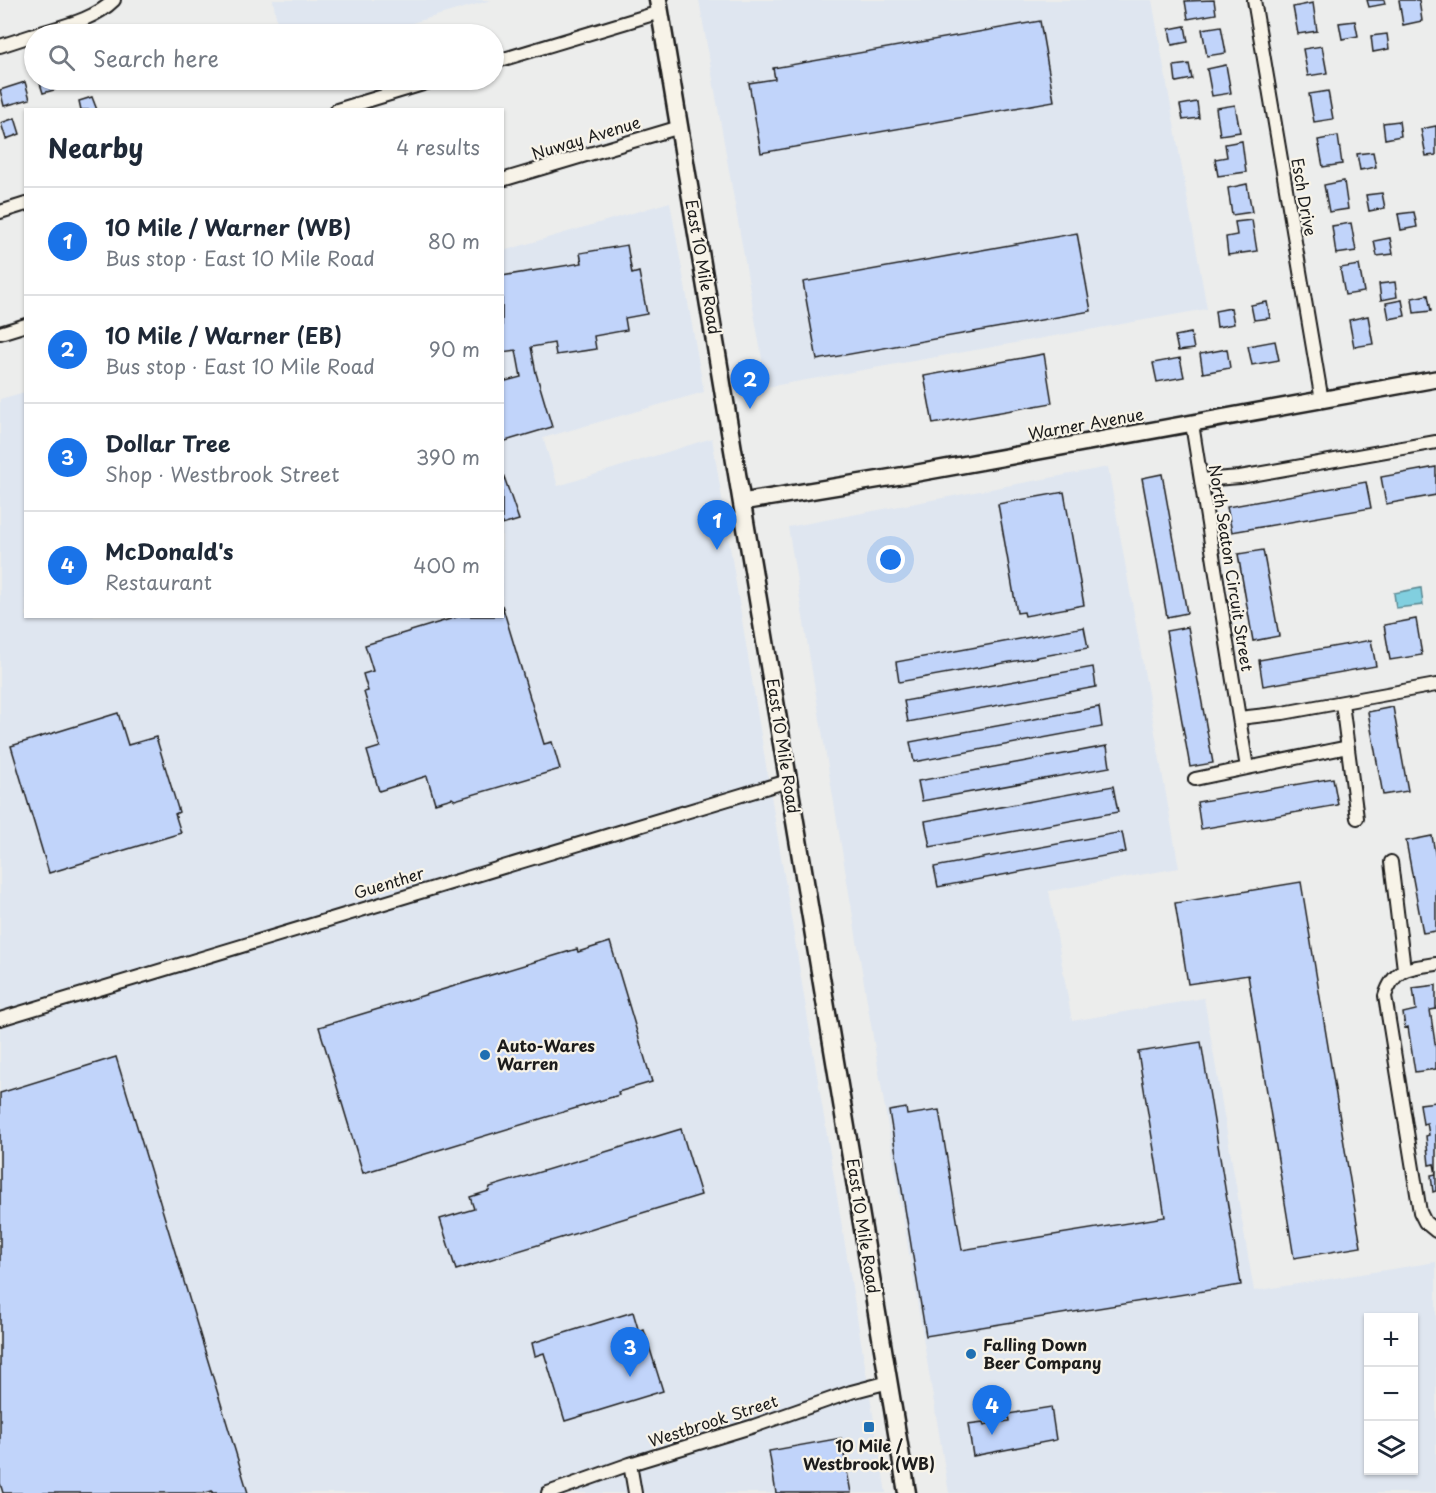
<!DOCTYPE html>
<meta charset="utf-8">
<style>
:root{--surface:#fff;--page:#f2f2f3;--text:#1f2937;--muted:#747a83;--line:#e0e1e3;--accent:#1a73e8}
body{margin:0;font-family:"Playpen Sans",sans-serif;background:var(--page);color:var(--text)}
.controls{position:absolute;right:18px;bottom:18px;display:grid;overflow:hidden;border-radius:0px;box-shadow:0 2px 4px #0004}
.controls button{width:54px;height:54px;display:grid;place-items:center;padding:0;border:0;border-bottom:2px solid var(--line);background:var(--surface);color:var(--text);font:30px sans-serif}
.you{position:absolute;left:891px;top:560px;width:21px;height:21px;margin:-15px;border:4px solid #fff;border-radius:50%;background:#1a73e8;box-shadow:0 0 0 9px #1a73e833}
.badge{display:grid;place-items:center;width:39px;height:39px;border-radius:50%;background:var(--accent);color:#fff;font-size:20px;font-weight:700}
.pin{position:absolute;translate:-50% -50px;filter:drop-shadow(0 2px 3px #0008)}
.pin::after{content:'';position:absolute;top:32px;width:21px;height:18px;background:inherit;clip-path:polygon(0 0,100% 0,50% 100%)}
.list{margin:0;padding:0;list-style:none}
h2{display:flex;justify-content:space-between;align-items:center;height:78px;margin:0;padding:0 24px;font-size:26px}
h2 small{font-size:20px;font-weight:400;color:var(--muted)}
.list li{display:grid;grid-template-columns:39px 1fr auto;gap:18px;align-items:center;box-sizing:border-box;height:108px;padding:0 24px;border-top:2px solid var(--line)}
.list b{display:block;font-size:22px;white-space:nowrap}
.list p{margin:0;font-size:20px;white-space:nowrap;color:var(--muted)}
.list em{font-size:20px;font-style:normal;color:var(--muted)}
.icon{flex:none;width:33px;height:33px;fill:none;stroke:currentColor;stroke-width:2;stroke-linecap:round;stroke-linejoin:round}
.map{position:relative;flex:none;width:1436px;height:1493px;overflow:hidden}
.search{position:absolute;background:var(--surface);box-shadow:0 2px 4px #0004;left:24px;top:24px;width:480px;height:66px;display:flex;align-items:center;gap:15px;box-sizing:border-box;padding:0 21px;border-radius:33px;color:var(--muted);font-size:22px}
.panel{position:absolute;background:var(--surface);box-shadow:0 2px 4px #0004;left:24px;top:108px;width:480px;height:510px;border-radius:0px}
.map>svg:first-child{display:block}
.built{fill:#dfe6f0;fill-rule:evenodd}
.water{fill:#81cfdf;stroke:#598791;stroke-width:1.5}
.building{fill:#c1d4fa;stroke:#1c1c1c;stroke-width:1.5}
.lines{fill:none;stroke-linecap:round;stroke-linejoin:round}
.minor-casing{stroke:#1c1c1c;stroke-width:16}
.tertiary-casing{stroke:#1c1c1c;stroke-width:20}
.secondary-casing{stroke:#1c1c1c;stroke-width:21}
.minor{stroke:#f7f3e8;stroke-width:12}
.tertiary{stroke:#f7f3e8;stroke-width:15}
.secondary{stroke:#f7f3e8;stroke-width:16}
.poi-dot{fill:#1f6fb2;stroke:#f7f3e8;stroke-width:2}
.labels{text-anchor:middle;stroke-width:4.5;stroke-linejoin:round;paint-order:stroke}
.street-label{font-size:16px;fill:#1c1c1c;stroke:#f7f3e8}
.poi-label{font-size:16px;font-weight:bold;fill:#1c1c1c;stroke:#f7f3e8;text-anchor:start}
</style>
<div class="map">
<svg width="1436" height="1493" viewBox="0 0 1436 1493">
<rect width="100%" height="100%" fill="#ecedec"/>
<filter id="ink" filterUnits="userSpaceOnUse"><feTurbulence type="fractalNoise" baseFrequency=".0167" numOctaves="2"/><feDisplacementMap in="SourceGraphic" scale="12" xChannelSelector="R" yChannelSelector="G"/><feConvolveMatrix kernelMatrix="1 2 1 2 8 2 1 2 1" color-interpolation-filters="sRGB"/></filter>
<g filter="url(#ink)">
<path class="built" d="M273,0H491L374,34H279Z
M699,0H1152L1207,309L767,387Z
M670,202L704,392L543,438L558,486L712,438L886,1493H0V399L25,392L26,616H502L503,251Z
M1108,467L1179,868L1049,891L1072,1021L1204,998L1254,1291L1436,1262V1493H949L788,527ZM1368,1318H1414V1470H1368Z"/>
<path class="water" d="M1421,588L1423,605L1396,608L1394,593Z"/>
<path class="building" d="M1214,0L1216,14L1188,19L1185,1Z
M1367,0H1384L1385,4L1369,7Z
M1399,0H1419L1422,21L1403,25Z
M1313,3L1317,31L1298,34L1293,7Z
M1040,21L1054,101L761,153L749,83L775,79L773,68Z
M1355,21L1358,36L1342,39L1339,23Z
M1185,26L1188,42L1172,45L1169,29Z
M1221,26L1226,53L1207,56L1202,29Z
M1387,34L1389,49L1373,52L1371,36Z
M1322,46L1327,73L1308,76L1303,49Z
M1189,64L1192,79L1176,82L1174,66Z
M1226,65L1231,93L1212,96L1207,69Z
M39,80H67L68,86L43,93Z
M25,82L30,99L4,106L0,90Z
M1328,91L1333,119L1314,122L1309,94Z
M92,97L97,110H81L79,101Z
M1197,102L1199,118L1183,120L1180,105Z
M1235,105L1240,132L1220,135L1216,108Z
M15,118L20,134L6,139L1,123Z
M1399,121L1401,136L1385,139L1383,123Z
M1436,126V155L1426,156L1421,129Z
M1338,136L1342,164L1323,167L1318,140Z
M1242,141L1246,172L1218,176L1215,159L1227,157L1225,144Z
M1373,152L1376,167L1360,170L1357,154Z
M1344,181L1348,209L1329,212L1324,185Z
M1247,184L1252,212L1232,215L1228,188Z
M1382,193L1385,208L1369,211L1366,195Z
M1414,212L1417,227L1401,230L1398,214Z
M1252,220L1257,251L1228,255L1226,237L1237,235L1235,222Z
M1351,223L1356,251L1336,254L1332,226Z
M1077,233L1091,311L817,360L803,282Z
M1390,238L1393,254L1377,256L1374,241Z
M627,245L632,274L639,272L647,314L625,318L627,330L594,336L596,349L556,355L554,343L531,347L536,373L552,427L502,442V382L521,377L516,350L502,352V276L582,263L580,253Z
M1359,265L1364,292L1345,295L1340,268Z
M1395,282L1397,297L1381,300L1379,284Z
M1428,295L1431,311L1414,313L1412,298Z
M1402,300L1405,316L1389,319L1386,303Z
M1267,302L1270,318L1254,320L1251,305Z
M1231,308L1234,324L1217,327L1215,311Z
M1368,316L1373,344L1354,347L1349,320Z
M1191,333L1194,349L1178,351L1175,336Z
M1275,341L1279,360L1252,365L1248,346Z
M1227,349L1230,368L1203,373L1200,354Z
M1044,354L1052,403L933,424L924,376Z
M1180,358L1184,377L1157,382L1153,363Z
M1436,467V495L1386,504L1381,477Z
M502,471L519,520L502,525Z
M1162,474L1187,613L1167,617L1142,478Z
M1366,482L1371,508L1232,532L1227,507Z
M1064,492L1084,605L1025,616L1024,612L1017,613L998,504Z
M1263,550L1279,636L1253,641L1238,554Z
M502,605L544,744L552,742L560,769L455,800L452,798L435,803L427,776L379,791L367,751L380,747L364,692L368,691L363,674L373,671L365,645L460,616H502Z
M1416,619L1422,655L1390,660L1384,625Z
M1084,627L1088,648L899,682L896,662Z
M1188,627L1213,763L1190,767L1166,631Z
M1371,640L1376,666L1263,686L1259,660Z
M1093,667L1096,687L908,722L904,701Z
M1099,707L1102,727L914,762L910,742Z
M1393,707L1408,791L1383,795L1368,712Z
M118,713L128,745L156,737L179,812L175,814L181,833L49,873L11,746Z
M1107,746L1110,767L922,801L918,781Z
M1333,778L1338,805L1201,829L1197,802Z
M1113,786L1118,812L930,847L925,821Z
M1122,832L1126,852L938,887L934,867Z
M1432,836L1436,858V931L1423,933L1406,841Z
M1301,882L1361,1247L1294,1258L1248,975L1188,984L1175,903Z
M610,942L652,1082L618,1092L619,1095L363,1173L319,1027L577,949L578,952Z
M1436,985V1009L1430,1010L1436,1049V1069L1415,1072L1408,1027L1405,1028L1403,1013L1416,1010L1413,988Z
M1201,1042L1241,1285L926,1336L889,1111L906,1108L907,1115L939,1110L962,1250L1165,1217L1138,1052Z
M116,1057L248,1493H212V1491L205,1493H3L0,1483V1093Z
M1436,1102V1191L1433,1192L1431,1175L1436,1174L1434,1164L1429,1165L1426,1136L1429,1135L1427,1123L1423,1124L1420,1104Z
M681,1129L701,1195L456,1270L440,1219L474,1209L470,1197L489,1191L490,1187Z
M633,1312L639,1332L644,1330L663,1391L565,1421L544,1353L535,1356L532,1343Z
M1051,1407L1056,1440L973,1456L968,1424L983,1422L984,1425L994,1423V1420L1002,1418L1003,1422L1009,1421L1008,1414Z
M841,1438L851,1493H776L769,1451Z"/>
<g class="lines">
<defs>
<path id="minor" d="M1254,0L1322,401
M37,34C63,26 94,20 114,0
M0,46L34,35
M494,62L660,12
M337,110L436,80
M502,180L680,127
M0,212L26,204
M0,333L26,325
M1192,424L1247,768
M1201,480L1240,477L1436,442
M1342,703L1357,818
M1239,718L1283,713L1436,685
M1195,779L1348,747
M1391,862L1404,969
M1436,964C1410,968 1394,967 1385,996L1420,1212L1425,1222L1436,1231
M0,1019L788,781
M630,1464L635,1493
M548,1493L630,1464L754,1426L851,1392L889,1382"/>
<path id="tertiary" d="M742,502L912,474L1436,379"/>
<path id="secondary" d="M658,0L907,1493"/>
</defs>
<use href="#minor" class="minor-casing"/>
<use href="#tertiary" class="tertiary-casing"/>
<use href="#secondary" class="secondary-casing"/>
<use href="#minor" class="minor"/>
<use href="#tertiary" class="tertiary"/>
<use href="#secondary" class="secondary"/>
</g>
</g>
<g class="poi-dot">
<circle cx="485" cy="1055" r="6"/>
<circle cx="971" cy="1354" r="6"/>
<rect x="863" y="1421" width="12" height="12" rx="3"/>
</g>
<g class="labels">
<g class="street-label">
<text transform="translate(586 138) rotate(-17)" y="6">Nuway Avenue</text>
<text transform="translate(1304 197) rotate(80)" y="6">Esch Drive</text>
<text transform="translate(703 267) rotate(80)" y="6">East 10 Mile Road</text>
<text transform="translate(1086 424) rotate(-10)" y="6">Warner Avenue</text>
<text transform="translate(1231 568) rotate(81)" y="6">North Seaton Circuit Street</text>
<text transform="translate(783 746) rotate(81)" y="6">East 10 Mile Road</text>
<text transform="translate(389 883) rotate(-17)" y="6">Guenther</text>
<text transform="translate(863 1226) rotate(81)" y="6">East 10 Mile Road</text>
<text transform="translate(713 1421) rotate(-18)" y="6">Westbrook Street</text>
</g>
<g class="poi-label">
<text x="497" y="1052">Auto-Wares<tspan x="497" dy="18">Warren</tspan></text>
<text x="983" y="1351">Falling Down<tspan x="983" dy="18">Beer Company</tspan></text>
<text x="869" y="1452" text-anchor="middle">10 Mile /<tspan x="869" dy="18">Westbrook (WB)</tspan></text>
</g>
</g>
</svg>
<div class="controls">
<button>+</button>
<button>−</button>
<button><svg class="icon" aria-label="layers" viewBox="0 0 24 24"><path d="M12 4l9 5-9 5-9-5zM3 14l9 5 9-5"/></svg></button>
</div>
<div class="you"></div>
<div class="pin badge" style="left:717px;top:550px">1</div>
<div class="pin badge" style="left:750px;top:409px">2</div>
<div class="pin badge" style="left:630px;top:1377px">3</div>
<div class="pin badge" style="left:992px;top:1435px">4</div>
<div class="search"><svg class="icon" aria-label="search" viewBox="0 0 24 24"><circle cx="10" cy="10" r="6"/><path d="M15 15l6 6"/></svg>Search here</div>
<section class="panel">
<h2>Nearby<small>4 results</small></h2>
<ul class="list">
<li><span class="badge">1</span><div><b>10 Mile / Warner (WB)</b><p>Bus stop · East 10 Mile Road</p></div><em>80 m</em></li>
<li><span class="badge">2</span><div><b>10 Mile / Warner (EB)</b><p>Bus stop · East 10 Mile Road</p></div><em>90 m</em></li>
<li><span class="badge">3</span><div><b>Dollar Tree</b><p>Shop · Westbrook Street</p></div><em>390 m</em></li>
<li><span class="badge">4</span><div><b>McDonald's</b><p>Restaurant</p></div><em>400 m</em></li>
</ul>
</section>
</div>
